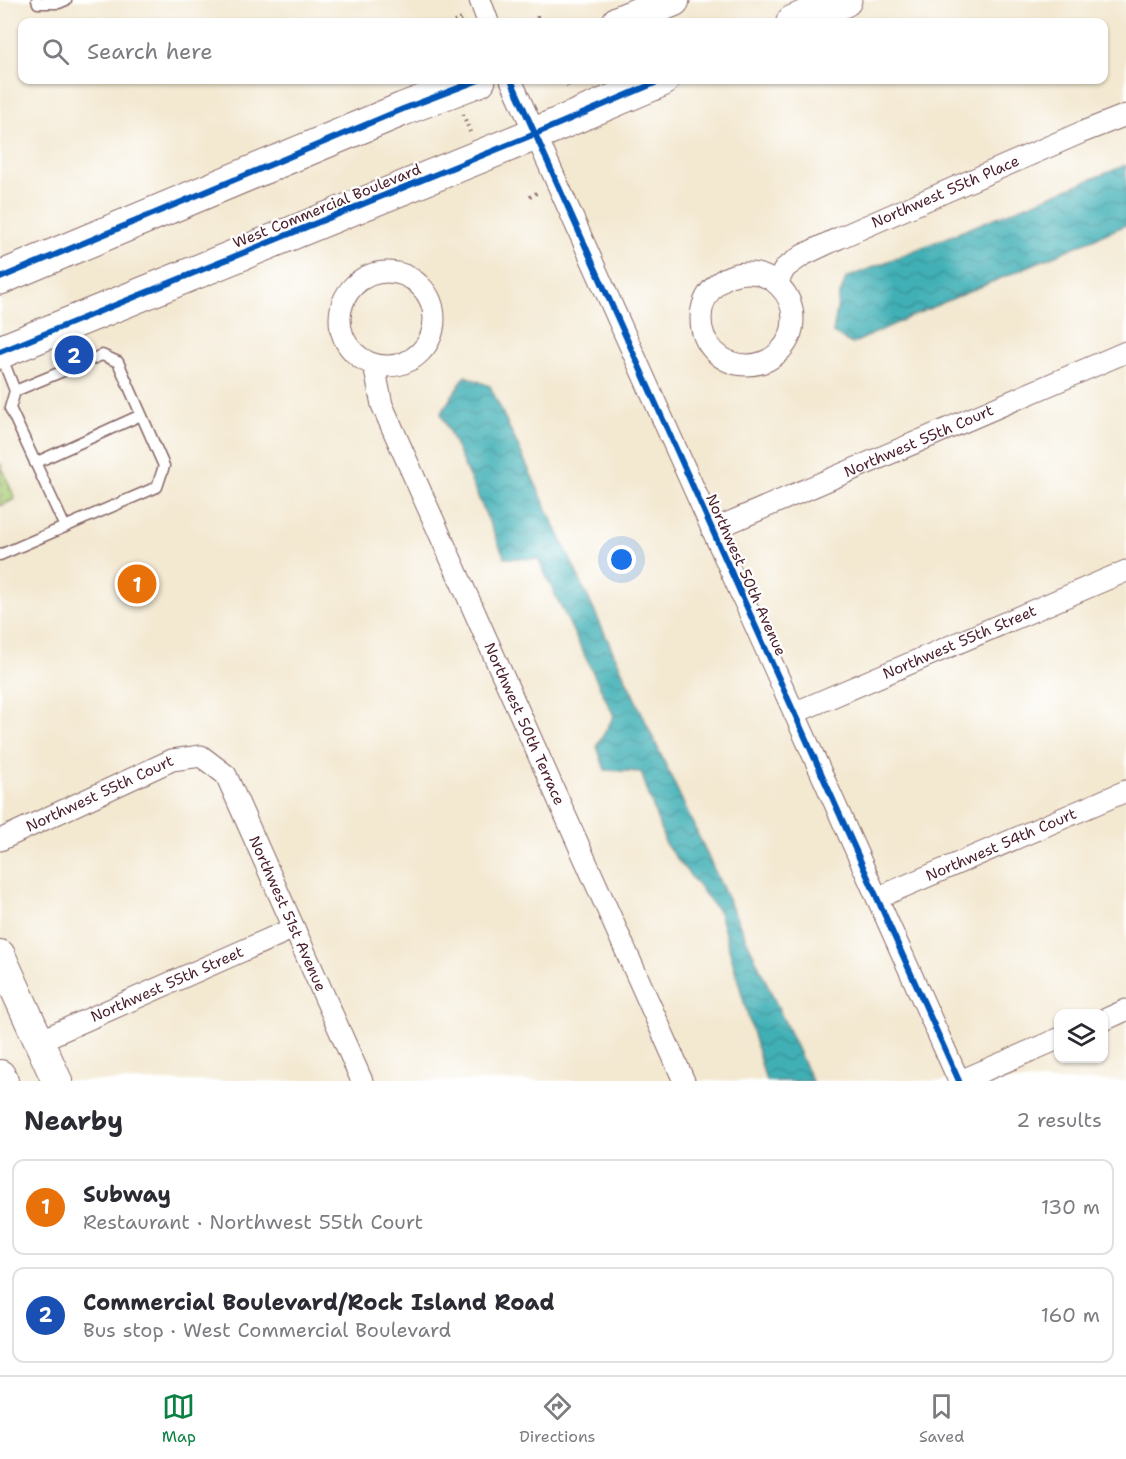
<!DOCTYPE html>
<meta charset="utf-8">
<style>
:root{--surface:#fff;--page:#f2f2f3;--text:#2b2b33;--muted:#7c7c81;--line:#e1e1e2;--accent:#0b8043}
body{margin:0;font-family:"Shantell Sans",sans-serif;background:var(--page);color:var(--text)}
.controls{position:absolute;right:18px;bottom:18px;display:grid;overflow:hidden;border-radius:12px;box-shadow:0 2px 4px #0004}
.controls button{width:54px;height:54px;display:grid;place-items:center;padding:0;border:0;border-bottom:2px solid var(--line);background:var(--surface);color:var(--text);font:30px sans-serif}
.you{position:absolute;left:622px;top:560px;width:21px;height:21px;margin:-15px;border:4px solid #fff;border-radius:50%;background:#1a73e8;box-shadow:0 0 0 9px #1a73e833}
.badge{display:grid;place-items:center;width:39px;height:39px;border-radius:50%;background:var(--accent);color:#fff;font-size:20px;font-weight:700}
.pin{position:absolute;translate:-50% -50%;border:3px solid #fff;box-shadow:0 2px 6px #0006}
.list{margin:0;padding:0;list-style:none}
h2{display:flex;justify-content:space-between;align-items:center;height:78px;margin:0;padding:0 24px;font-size:26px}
h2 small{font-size:20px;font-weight:400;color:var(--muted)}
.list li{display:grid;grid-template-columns:39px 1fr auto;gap:18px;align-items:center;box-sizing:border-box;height:96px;margin:0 12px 12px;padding:0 12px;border:2px solid var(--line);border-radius:12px}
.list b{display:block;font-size:22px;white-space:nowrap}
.list p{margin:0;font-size:20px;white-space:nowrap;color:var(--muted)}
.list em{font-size:20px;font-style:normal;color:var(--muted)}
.icon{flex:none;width:33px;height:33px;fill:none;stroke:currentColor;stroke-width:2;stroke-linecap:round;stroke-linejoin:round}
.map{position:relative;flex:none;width:1126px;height:1081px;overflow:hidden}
.search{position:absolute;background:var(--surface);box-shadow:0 2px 4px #0004;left:18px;right:18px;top:18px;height:66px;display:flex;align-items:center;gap:15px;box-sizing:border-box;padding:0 21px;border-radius:12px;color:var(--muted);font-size:22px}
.sheet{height:294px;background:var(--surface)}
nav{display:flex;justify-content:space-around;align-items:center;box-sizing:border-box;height:84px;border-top:2px solid var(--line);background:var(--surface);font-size:16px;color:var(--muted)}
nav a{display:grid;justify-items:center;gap:3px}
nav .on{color:var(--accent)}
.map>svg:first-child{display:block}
.grass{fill:url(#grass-dots);stroke:#7c7853;stroke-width:1.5}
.water{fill:url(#water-waves);stroke:#446870;stroke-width:1.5}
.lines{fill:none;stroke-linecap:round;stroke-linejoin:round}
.lane-casing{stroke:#856565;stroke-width:13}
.street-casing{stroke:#856565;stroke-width:23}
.secondary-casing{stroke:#856565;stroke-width:32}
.highway-casing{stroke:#856565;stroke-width:35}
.path{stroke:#856565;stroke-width:4;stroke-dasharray:1.5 4.5;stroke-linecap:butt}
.lane{stroke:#fff;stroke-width:10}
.street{stroke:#fff;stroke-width:21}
.secondary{stroke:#fff;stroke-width:30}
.highway{stroke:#fff;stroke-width:33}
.cycleway-casing{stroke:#fff;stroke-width:10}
.cycleway{stroke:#0057b8;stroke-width:6}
.labels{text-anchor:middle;stroke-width:4.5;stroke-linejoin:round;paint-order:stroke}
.street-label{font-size:15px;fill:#4a1f2b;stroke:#fff}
</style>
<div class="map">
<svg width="1126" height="1081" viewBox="0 0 1126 1081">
<defs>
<pattern id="grass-dots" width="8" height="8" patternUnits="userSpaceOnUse" patternTransform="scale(1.5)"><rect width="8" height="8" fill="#add27b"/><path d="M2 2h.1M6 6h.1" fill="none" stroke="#96b46a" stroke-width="1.8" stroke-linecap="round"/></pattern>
<pattern id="water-waves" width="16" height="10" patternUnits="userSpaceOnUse" patternTransform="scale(1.5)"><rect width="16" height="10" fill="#3fb0b6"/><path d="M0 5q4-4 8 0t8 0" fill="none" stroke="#378f94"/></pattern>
</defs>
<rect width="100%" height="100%" fill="#fff"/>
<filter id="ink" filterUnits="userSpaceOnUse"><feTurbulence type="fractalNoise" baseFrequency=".0167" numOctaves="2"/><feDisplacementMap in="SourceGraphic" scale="12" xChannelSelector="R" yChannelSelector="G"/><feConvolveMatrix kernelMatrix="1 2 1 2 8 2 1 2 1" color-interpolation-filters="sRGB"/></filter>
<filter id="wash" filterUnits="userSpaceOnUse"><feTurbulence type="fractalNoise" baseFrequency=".008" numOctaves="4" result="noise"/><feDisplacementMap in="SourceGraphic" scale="24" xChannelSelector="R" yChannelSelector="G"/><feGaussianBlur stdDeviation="1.35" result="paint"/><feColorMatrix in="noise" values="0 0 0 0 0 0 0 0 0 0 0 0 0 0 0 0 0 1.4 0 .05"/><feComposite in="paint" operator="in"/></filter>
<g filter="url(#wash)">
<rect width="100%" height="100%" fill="#f3e8d0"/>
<path class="grass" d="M0,463L15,499L0,506Z"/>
<path class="water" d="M1126,165V225L907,318L852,344L833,333L839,297L846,278Z
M465,376L490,386L812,1081H766L719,912L666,845L641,772L605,770L597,746L614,716L538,559L505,558L441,413Z"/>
</g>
<g filter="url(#ink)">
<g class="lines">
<defs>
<path id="lane" d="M37,0L38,3H59L66,0
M1,355L15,391
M35,463L141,415
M0,555L157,487L164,466L118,362L102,355L15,391L10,408L65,527"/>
<g id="street">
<path d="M480,0L488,22"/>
<path d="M511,80L959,1081"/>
<circle cx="387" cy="319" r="47"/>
<circle cx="747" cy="319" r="46"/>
<path id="s1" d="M777,283L785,268L803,255L839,238L1080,133L1126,115"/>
<path id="s2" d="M374,365L382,405L684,1081"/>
<path id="s3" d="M712,530L1126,352"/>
<path id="s4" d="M794,713L1126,571"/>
<path id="s5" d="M0,840L172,760L201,756L226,775L362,1081"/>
<path id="s6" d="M877,898L1126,791"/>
<path d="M1104,1020L1126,1010"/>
<path id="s7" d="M39,1041L294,928"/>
<path d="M960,1081L1058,1039"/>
</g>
<path id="secondary" d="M0,955L57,1081
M0,1075L3,1081"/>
<path id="highway" d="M619,22L673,0
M793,22L845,0
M0,278L403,109L479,80
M0,352L535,134L662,80"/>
</defs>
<use href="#lane" class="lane-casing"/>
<use href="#street" class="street-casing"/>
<use href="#secondary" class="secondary-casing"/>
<use href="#highway" class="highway-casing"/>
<path class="path" d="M537,16L540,22
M454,22L464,18
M565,80L570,90
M463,114L470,132
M530,197L538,192"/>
<use href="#lane" class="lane"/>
<use href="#street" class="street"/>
<use href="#secondary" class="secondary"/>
<use href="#highway" class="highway"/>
<defs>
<path id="cycleway" d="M511,80L959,1081
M0,278L403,109L479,80
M0,352L535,134L662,80"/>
</defs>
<use href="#cycleway" class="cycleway-casing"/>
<use href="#cycleway" class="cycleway"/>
</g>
</g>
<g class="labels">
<g class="street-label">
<text dy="5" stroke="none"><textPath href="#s1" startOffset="195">Northwest 55th Place</textPath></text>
<text transform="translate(327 206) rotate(-22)" y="5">West Commercial Boulevard</text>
<text dy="5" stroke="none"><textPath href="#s3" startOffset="225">Northwest 55th Court</textPath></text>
<text transform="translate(746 575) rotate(66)" y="5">Northwest 50th Avenue</text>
<text dy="5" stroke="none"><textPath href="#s4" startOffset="180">Northwest 55th Street</textPath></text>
<text dy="5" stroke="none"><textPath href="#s2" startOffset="390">Northwest 50th Terrace</textPath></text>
<text dy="5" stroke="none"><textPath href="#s5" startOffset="110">Northwest 55th Court</textPath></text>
<text dy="5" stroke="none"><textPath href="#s6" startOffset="135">Northwest 54th Court</textPath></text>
<text dy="5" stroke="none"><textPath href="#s5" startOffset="402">Northwest 51st Avenue</textPath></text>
<text dy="5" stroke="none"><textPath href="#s7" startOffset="140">Northwest 55th Street</textPath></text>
</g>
</g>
</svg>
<div class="controls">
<button><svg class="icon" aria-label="layers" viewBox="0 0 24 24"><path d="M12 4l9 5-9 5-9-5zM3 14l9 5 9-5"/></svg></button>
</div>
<div class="you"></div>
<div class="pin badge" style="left:137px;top:584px;background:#e8710a">1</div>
<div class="pin badge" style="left:74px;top:355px;background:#1a4fb4">2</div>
<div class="search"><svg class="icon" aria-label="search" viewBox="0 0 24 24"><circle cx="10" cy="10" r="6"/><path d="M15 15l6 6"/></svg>Search here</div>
</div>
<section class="sheet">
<h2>Nearby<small>2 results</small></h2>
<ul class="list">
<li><span class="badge" style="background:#e8710a">1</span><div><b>Subway</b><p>Restaurant · Northwest 55th Court</p></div><em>130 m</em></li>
<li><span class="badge" style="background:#1a4fb4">2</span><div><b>Commercial Boulevard/Rock Island Road</b><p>Bus stop · West Commercial Boulevard</p></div><em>160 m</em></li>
</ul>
</section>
<nav>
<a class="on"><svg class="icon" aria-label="map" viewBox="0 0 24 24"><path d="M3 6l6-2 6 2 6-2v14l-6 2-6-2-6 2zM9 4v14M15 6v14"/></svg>Map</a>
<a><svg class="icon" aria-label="directions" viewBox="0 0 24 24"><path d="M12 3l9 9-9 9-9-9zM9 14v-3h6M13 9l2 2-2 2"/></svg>Directions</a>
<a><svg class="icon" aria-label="saved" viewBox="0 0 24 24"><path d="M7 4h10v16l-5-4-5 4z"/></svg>Saved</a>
</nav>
